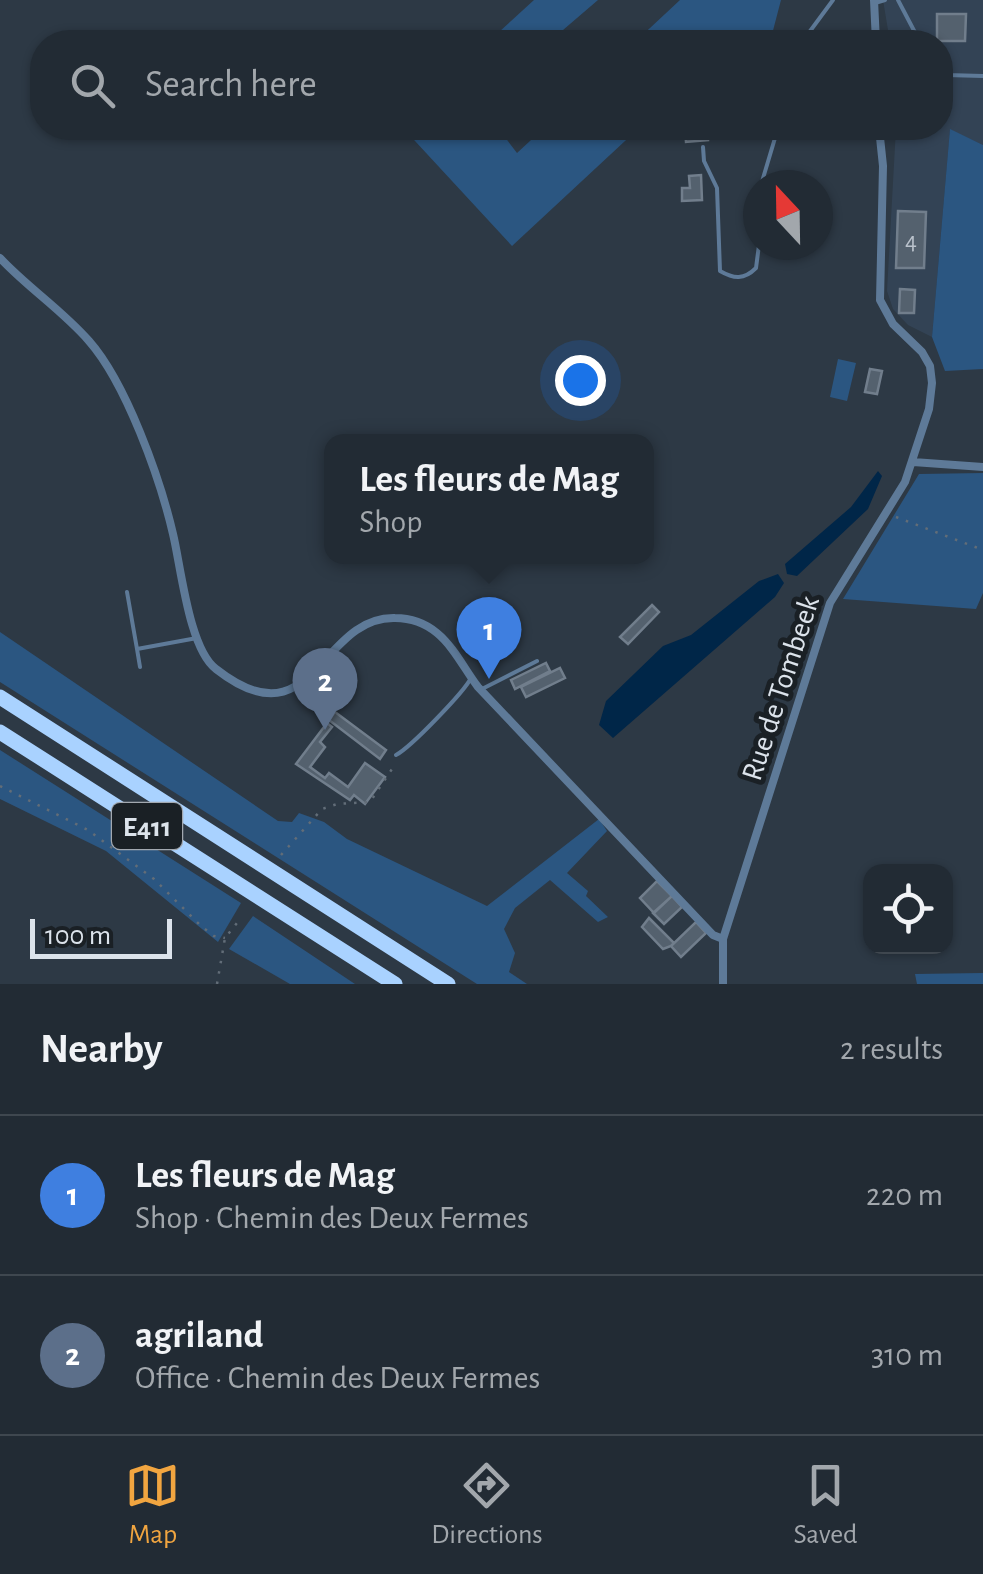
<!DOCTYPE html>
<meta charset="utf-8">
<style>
:root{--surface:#222b34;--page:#2e3740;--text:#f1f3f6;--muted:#a2a7ac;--line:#3f474f;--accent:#f1a540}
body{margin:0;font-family:"Alegreya Sans",sans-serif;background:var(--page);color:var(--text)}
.controls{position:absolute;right:30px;bottom:30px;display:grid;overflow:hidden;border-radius:20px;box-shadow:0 2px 8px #0004}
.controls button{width:90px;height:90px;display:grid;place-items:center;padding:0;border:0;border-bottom:2px solid var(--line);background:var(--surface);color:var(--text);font:50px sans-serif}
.compass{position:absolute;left:743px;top:170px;width:90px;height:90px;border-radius:50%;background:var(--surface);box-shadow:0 2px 8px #0004;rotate:338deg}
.scale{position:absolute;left:30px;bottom:25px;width:142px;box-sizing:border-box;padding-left:10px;border:5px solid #dce3eb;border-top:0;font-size:28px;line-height:35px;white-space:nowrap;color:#dce3eb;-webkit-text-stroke:8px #1a2025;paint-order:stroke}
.you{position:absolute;left:580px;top:380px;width:35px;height:35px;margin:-25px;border:8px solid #fff;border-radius:50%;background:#1a73e8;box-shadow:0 0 0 15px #1a73e833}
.badge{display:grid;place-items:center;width:65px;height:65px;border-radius:50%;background:var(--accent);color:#fff;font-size:32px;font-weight:700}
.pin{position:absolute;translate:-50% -82px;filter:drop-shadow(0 2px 5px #0008)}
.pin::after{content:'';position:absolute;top:52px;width:35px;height:30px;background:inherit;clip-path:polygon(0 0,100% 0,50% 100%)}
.popup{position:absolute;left:324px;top:434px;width:330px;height:130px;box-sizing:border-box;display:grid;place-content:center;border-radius:20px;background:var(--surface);filter:drop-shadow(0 2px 8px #0005);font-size:32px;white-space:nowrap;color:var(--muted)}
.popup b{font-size:38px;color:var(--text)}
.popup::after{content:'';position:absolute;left:50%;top:100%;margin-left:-20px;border:20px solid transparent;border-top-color:var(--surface)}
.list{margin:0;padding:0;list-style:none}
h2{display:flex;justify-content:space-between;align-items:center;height:130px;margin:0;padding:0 40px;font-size:42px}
h2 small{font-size:32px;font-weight:400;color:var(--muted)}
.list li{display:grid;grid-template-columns:65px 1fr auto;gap:30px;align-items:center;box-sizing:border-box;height:160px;padding:0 40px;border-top:2px solid var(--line)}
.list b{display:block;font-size:38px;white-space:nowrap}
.list p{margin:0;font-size:32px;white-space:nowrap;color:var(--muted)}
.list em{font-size:32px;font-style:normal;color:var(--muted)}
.icon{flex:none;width:55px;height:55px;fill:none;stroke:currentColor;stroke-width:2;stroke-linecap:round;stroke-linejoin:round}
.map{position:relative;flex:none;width:983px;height:984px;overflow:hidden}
.search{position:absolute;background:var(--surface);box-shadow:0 2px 8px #0004;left:30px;right:30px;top:30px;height:110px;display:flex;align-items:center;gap:25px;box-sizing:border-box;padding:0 35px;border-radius:40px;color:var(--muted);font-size:38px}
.sheet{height:450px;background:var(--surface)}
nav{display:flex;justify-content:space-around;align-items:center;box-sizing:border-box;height:140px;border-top:2px solid var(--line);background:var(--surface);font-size:28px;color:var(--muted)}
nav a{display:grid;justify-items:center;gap:5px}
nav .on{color:var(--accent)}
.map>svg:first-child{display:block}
.built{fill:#334355}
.green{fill:#2b5681}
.water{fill:#002648}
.building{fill:#54616e;stroke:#717e8c;stroke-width:2.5}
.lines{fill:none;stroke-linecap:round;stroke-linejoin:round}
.path{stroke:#626d78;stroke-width:2.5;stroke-dasharray:2.5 8;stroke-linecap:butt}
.service{stroke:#5e7a98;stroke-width:4}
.minor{stroke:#5e7a98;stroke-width:8}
.motorway{stroke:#a9d2ff;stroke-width:15}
.labels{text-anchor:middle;stroke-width:10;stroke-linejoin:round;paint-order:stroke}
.number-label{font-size:25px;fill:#bac2cc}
.shield{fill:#1a2025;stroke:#a2a8b0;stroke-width:2.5}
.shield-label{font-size:28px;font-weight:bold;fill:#dce3eb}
.street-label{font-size:30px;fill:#dce3eb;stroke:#1a2025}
</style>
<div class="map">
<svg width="983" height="984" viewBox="0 0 983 984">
<rect width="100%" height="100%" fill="#2d3945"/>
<path class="built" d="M883,0H983V145L950,130L932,337L908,325L893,309L887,291L896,128H940V42H890Z"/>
<path class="green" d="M534,0H598L549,42H488Z
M680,0H781L770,42H635Z
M403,128H498L517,153L544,128H639L512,246Z
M950,129L983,145V369L945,371L932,337Z
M838,359L856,363L847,401L830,397Z
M983,473V593L976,609L843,599L919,474Z
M0,632L278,821L292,822L299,813L324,822L347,839L487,906L599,819L607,831L567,873L588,891L586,896L608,917L598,922L550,880L515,908L504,929L515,953L509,972L527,984H477L0,682Z
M0,750L241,903L218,942L106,851L0,799Z
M253,916L355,984H290L229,949Z
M983,973V984H917L915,974Z"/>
<path class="water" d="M878,471L882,476L868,509L797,576L787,574L785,564L851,507Z
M778,574L784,583L775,597L613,738L599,725L606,701L663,646L691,635L759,581Z"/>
<path class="building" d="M937,14H966L965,41H937Z
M685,128H707L708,140L686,142Z
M701,175L702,200L682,201V188H690L689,176Z
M898,211L926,212L924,268H896Z
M900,289L915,290L914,313H899Z
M870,369L882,371L877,394L865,392Z
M652,605L659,612L628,644L620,637Z
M546,663L550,671L515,689L511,680Z
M560,668L565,678L526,697L521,687Z
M335,712L386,750L380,759L329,720Z
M327,723L332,727L320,742L325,747L310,767L325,778L329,773L348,787L365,763L385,777L365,804L354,795L350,800L296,764Z
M657,881L672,896L654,913L640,898Z
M672,896L682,907L664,924L653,913Z
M649,918L674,943L671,946L663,949L642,927Z
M696,922L706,933L681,957L671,946Z"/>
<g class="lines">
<path class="path" d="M896,517L983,550
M0,786L88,830L154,879L201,926L214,936L225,938
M281,855L322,809L337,804L370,802L396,763
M217,984L225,938L241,918"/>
<path class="service" d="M898,0L920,42
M875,3L885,0
M802,42L833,0
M940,70L946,75L983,76
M703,147L704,161L717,188L720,271C734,279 744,280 756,268L759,245
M761,185L778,128
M127,592L137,649L197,638
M137,649L140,667
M480,690L537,661
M396,755C411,747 464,692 471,678"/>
<path class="minor" d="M874,0L876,42
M0,258C28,288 62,310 89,341C126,383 160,478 173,534C181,567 189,649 216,669C314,746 319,616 395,618C411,618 425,623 437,633C454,647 465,670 478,687L713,935L723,939
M913,462L983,467
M723,984V939L830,603L905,482L929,409L932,383L930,366L922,352L893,324L880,300L883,166L879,128"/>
<path class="motorway" d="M0,697L448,984
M0,732L395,984"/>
</g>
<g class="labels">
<g class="number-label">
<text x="911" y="249">4</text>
</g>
<rect class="shield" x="112" y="803" width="70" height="46" rx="8"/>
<g class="shield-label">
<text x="147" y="836">E411</text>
</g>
<g class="street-label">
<text transform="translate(780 688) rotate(-72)" y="10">Rue de Tombeek</text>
</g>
</g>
</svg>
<div class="controls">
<button><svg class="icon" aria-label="locate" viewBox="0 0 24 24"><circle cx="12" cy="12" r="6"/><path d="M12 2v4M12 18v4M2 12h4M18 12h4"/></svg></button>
</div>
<svg class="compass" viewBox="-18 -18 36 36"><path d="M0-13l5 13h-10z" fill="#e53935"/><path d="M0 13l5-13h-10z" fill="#a2a7ac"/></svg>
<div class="scale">100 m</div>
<div class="you"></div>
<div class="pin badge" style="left:489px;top:679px;background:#3f7fe0">1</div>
<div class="popup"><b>Les fleurs de Mag</b>Shop</div>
<div class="pin badge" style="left:325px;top:730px;background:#5c6f8a">2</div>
<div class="search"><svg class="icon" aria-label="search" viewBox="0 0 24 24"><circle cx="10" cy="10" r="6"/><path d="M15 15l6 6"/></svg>Search here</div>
</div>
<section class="sheet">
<h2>Nearby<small>2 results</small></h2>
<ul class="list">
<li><span class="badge" style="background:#3f7fe0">1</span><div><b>Les fleurs de Mag</b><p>Shop · Chemin des Deux Fermes</p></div><em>220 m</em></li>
<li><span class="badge" style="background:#5c6f8a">2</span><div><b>agriland</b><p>Office · Chemin des Deux Fermes</p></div><em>310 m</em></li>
</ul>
</section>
<nav>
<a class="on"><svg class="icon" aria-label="map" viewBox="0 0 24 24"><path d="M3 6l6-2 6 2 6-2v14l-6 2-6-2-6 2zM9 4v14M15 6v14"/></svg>Map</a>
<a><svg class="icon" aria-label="directions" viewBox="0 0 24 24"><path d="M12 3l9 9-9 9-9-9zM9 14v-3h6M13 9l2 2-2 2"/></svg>Directions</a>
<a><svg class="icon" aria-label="saved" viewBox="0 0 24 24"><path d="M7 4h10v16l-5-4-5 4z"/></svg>Saved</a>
</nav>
